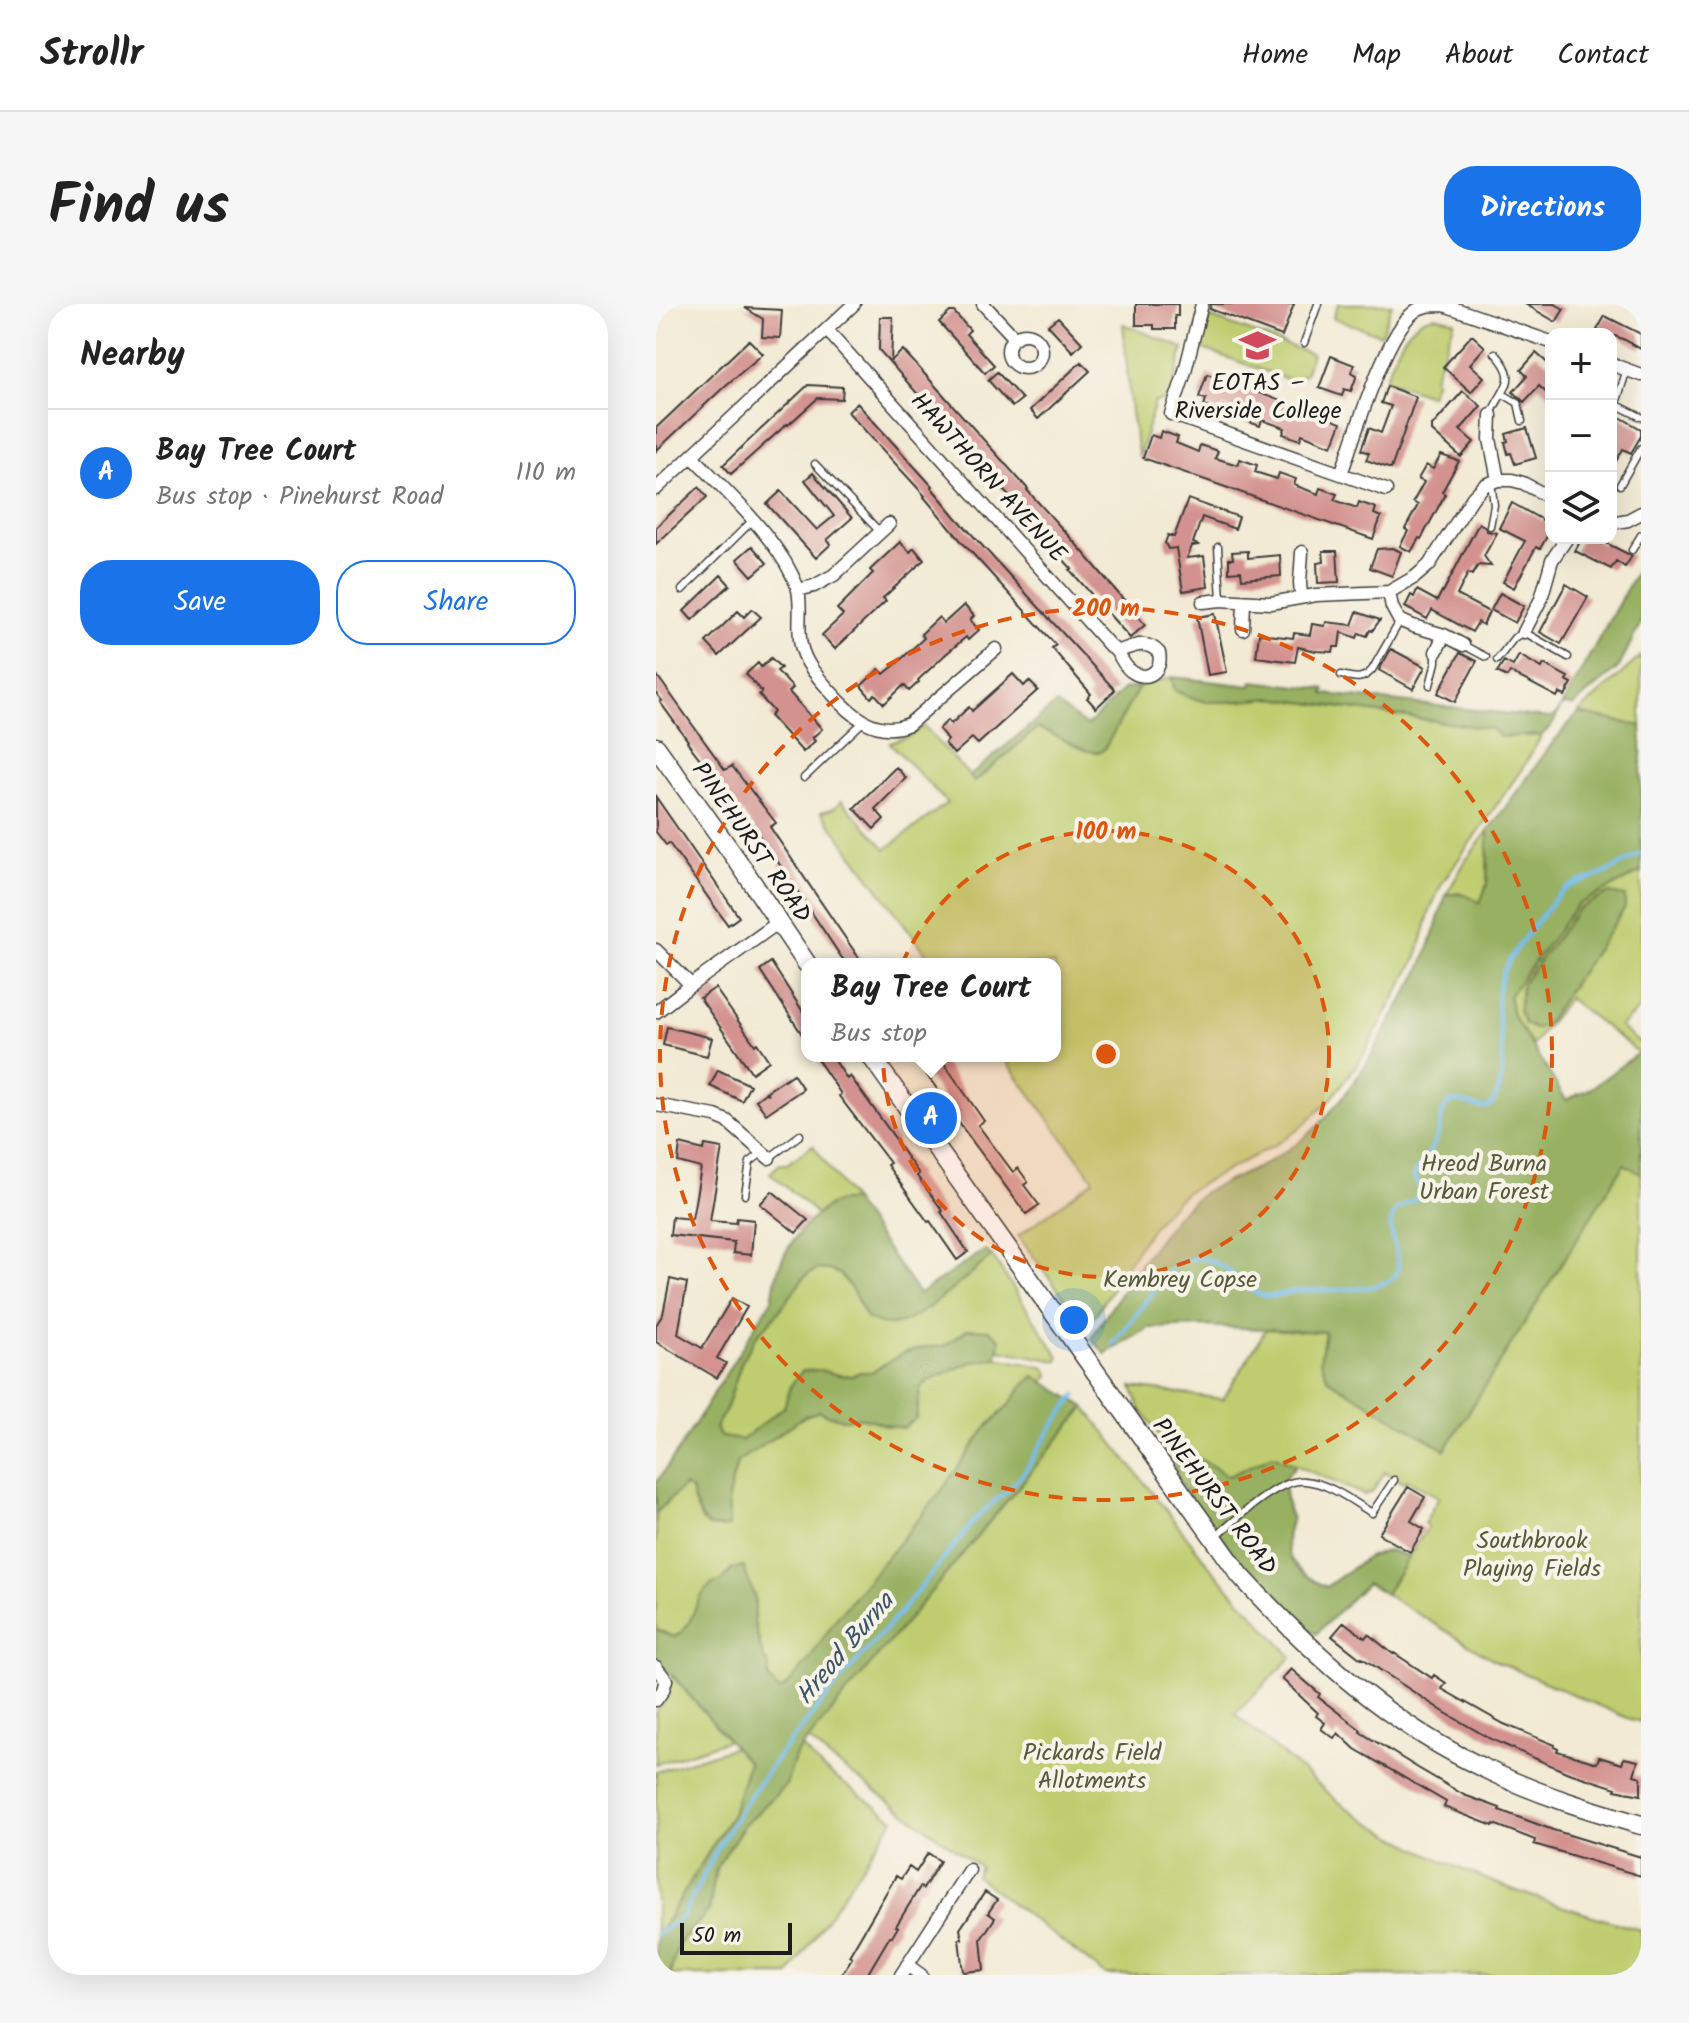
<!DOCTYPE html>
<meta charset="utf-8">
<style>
:root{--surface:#fff;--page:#f6f6f6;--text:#222;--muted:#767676;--line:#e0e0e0;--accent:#1a73e8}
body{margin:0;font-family:Kalam,sans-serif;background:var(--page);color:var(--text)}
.controls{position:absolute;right:24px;top:24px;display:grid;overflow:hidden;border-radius:16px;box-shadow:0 8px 32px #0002}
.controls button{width:72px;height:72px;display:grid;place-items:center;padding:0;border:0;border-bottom:2px solid var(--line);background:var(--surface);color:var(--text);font:40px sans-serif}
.scale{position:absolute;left:24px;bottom:20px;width:112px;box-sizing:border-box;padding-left:8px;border:4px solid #1c1c1c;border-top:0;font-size:22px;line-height:28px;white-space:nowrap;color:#1c1c1c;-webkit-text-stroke:6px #f7f3e8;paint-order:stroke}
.you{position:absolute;left:418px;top:1016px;width:28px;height:28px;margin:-20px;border:6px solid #fff;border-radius:50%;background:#1a73e8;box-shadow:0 0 0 12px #1a73e833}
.badge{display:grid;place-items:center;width:52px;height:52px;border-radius:50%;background:var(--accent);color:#fff;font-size:26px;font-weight:700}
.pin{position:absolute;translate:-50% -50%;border:4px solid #fff;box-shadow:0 2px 8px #0006}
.popup{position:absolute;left:145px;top:654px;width:260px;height:104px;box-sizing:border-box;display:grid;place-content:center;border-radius:16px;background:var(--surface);filter:drop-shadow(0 2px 6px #0005);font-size:26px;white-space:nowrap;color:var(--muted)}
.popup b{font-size:30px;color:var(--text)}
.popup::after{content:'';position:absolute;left:50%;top:100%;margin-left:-16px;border:16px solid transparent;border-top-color:var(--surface)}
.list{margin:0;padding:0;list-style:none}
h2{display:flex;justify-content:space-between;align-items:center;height:104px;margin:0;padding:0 32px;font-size:34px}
h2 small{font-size:26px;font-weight:400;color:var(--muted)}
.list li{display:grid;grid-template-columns:52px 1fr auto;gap:24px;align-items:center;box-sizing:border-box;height:128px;padding:0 32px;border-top:2px solid var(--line)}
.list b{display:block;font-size:30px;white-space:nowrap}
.list p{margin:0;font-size:26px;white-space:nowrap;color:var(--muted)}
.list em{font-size:26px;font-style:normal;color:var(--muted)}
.actions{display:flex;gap:16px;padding:24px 32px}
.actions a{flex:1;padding:18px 0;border:2px solid var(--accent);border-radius:32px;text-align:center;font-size:28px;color:var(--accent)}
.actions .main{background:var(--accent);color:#fff}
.icon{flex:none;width:44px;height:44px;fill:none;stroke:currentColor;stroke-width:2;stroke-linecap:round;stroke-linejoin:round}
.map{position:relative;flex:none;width:985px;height:1671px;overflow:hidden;border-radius:32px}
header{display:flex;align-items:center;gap:48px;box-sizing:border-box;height:112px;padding:0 40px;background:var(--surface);border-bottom:2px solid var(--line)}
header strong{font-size:38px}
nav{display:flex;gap:44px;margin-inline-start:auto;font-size:28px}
.intro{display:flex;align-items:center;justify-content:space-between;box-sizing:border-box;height:192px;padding:0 48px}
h1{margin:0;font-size:56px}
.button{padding:20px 36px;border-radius:32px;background:var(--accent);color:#fff;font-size:28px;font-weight:700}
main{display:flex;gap:48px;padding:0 48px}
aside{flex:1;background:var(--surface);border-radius:32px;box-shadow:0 8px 32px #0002}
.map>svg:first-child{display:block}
.green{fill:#bfcd6f;stroke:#6e7446;stroke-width:2}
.forest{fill:#97b062;stroke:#5a663f;stroke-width:2}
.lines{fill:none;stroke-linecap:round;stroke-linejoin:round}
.stream{stroke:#75beee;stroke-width:4}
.building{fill:#d3928f}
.lane-casing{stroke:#3c3b38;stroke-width:9}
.street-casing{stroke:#3c3b38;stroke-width:15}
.secondary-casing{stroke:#3c3b38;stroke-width:21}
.lane{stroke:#fff;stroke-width:6}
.street{stroke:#fff;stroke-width:12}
.secondary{stroke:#fff;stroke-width:18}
.ring{fill:none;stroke:#de560d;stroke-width:4;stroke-dasharray:14 10}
.labels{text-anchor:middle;stroke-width:8;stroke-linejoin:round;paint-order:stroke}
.poi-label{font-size:24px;fill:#1c1c1c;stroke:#f7f3e8}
.street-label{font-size:24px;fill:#1c1c1c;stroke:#f7f3e8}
.park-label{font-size:24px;fill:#555a39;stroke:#f7f3e8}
.water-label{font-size:26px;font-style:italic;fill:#3b5566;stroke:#f7f3e8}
.centre{fill:#de560d;stroke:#f7f3e8;stroke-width:4}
.ring-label{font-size:24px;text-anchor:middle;font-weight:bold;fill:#de560d;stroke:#f7f3e8;stroke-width:8;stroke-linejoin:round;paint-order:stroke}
</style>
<header>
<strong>Strollr</strong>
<nav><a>Home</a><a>Map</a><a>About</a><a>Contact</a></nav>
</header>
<div class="intro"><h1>Find us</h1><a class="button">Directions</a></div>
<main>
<aside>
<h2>Nearby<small></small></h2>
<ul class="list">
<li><span class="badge">A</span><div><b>Bay Tree Court</b><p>Bus stop · Pinehurst Road</p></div><em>110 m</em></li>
</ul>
<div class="actions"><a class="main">Save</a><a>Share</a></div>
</aside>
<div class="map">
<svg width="985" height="1671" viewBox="0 0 985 1671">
<rect width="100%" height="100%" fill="#f7f3e8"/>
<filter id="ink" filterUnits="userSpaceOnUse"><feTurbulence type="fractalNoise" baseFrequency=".0125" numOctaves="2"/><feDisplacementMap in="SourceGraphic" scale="16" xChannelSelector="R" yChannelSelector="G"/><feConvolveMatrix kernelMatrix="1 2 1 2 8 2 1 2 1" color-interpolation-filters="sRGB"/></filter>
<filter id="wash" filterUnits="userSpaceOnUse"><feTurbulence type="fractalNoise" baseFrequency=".006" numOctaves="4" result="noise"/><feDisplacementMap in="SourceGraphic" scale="32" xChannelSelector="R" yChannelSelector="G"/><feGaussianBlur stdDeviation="1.8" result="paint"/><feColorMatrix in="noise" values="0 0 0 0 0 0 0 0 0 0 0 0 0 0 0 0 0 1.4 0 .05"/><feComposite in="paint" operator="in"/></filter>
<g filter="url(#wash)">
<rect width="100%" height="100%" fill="#f2ead4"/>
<path class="green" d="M682,0H736L725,31L677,14Z
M779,12L799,17L778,74L780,76L774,91L729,76C738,52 749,16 779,12Z
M553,13L656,50L649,70L636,77L544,44Z
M467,20L527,44L516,88L508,97L499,98L483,153L475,109Z
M985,352V422L922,409Z
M516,373L518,386L571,398L617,394L836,425L844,433L886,431L868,462L786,579L774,606L761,653L705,755L675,795L642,826L619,841L530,888L505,912L483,942L431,1024L362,932L438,876L346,752H399V660H278L165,508L176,505L186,497L230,545L291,499L234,439L254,432L268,422L319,478L381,424L449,444L483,383Z
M832,527L831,580L824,600L803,589L790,591L810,556Z
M985,568V703L964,723L982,738L985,737V747L983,749L912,694L876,742L857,711L853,691L921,601Z
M157,841L197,897C181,896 173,900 161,910L114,869L124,860H131Z
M968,859L985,870V1418L971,1414L840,1357L729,1290L772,1223L768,1219L783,1193L751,1176L748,1179L729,1168L716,1188L708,1191L617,1151L573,1172L531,1147L516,1149L485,1106L476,1083L567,1095L610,1025L669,1028L664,1057L789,1146Z
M336,952L403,1053L402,1057L343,1046L344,1035L288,1043H271L248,1049L215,1068H204L196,1072L182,1071L164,1066L146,1067L135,1081L128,1103L86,1136L65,1133L59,1124L71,1103L85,1059L100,1032L120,1011L150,971L161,965L173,966L184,970L197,987L211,1015L247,1019L269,1005Z
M341,1054L387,1063L391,1066L393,1071L388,1078L378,1072L366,1083L354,1100L330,1124L284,1189L179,1316L153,1356L131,1382L123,1387L112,1375V1361L107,1353L98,1318L99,1294L76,1265L66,1277L54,1281L28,1328L18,1333L0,1325V1209L28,1181L36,1186V1194L46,1217L73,1222L72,1194L81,1158L149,1112L163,1107L187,1115L202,1113L219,1117L232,1123L260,1114L264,1084L273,1076L316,1058Z
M429,1103L557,1266L636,1353L579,1410C602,1430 626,1450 649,1469C662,1480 674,1491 687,1501C777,1562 881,1597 985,1626V1671H450L320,1572L324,1563L172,1453L152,1435Z
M16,1372L73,1436L0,1460V1408L10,1393L13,1386L12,1379Z
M79,1443L92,1459L76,1510L0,1634V1468Z
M146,1443L166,1464L238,1515L133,1671H14L22,1641L53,1606L60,1564L88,1521L130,1481L140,1450Z"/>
<path class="forest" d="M985,259V318L963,363L917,402L906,401L897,420L886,431L844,433L836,425L617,394L571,398H551L535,394L518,386L516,373L595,382L596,377L669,385L668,390L894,414L901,410Z
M483,383L449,444L445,448C426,451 400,429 381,424L318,478L314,472L400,400L431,422L468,385Z
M922,409L985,422V568L921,601L853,692L857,711L910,796L934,785L985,747V870L968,860L789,1146L672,1075L664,1057L669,1028L546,1022L493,1024L449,1050L435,1034L482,963L520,912L548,888L607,861L641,840L664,820L687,793L711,759L763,668L773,643L790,591C804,588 813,591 824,599L831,580L832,527L898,437Z
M953,589L969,592V604L889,721L879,725L869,720L863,706L866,680L922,605Z
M183,897H197L263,990L329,946L336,952C313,971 263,1018 236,1021C227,1022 219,1018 211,1015L197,987L184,970L173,966L161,965L150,971L120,1011L100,1032L85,1059L71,1103L59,1124L65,1133L86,1136L128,1103L135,1081L146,1067L164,1066L182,1071L196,1072L204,1068H215L248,1049L271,1043L288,1042L312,1025L333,1026L344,1035L341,1054L316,1058L273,1076L264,1084L260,1114L247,1124C233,1123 222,1117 208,1114C201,1113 195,1115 188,1115C179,1114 171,1111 163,1107L149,1112L81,1158L72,1193L73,1223C52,1225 50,1224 42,1206C39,1199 36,1194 35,1186L28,1182L0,1209V1179L24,1144L116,995C121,962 128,944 152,919C162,910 170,901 183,897Z
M378,1072L429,1103L140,1450L130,1481L88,1521L60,1564L53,1606L22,1641L14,1671H0V1634L76,1510L92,1459L19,1374L0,1359V1325L18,1333C40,1322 36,1295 55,1281C58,1279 63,1279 67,1276C77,1267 71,1266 87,1262L99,1294L98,1318L107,1353L113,1361V1375L123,1387L131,1382L153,1356L179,1316L284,1189L330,1124L354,1100L366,1083Z
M531,1147L573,1172L617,1151L640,1161L627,1176L632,1206L636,1215C622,1251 638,1267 670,1283L712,1253L734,1246L753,1253L729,1290L711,1279L660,1330L622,1304L584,1258L522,1177L516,1149Z"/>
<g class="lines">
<path class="stream" d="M457,1040L512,969C529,949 551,951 571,966C583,974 590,987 605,991C618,995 629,988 641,987C661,984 733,991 741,968C746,953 731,930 736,914C740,898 761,901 766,886L759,876L758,872C765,856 777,848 782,830C786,820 784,802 796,798C810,794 831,815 839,795C853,763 843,731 841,699C840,667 866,637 884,614C893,602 901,590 913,583C923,577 936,575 947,570C960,564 972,556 985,550
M0,1631L26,1613L59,1549L86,1503L121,1454L186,1374L242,1311L323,1211L355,1183L369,1167L396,1123L420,1091"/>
</g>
<g id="blocks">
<path class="building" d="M480,0H522V12H519V25H498V21H480Z
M555,0H638L626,32L554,5Z
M869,0H899L908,5L900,18Z
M89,4L126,6L124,34L106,33L107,15Z
M294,8H298L314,26L310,30L338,61L329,69L283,18Z
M949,12L985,30V45L969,36L959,32L958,33L955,30H947L941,26Z
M224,13H237L235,57L247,46L372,185L371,186L428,249L489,321L474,334L414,266L416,265L359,203L361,201L289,122L290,120L267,94L266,95L223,46Z
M402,13L426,39L417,48L392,21Z
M816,31L829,43L814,60L828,73L815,88L787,63Z
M93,36L107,50L69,82L0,147V124Z
M880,49L895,62V93L883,82L868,98L857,88L871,72L865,66Z
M675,52L698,61L695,68L701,71L695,87L688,85L686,92L663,84Z
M425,58L434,67L382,115L374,106Z
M341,68L366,95L356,103L332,76Z
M551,70L685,119L676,142L646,130L644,136L627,130L629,124L606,116L604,122L587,116L589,110L567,102L565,108L548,102L550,95L543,93Z
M152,81L187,83L186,95L162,94L132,121L131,120L75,170L67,161Z
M731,82L760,93L735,165L710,156L713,149L705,146L713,124L725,129L735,102L725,99Z
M807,87L825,102L804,126L818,138L805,153L776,127V122Z
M201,99L276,182L275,183L300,213L354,272L459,386L440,404L431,394L435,390L396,344L400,341L306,238L268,193L269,192L192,108Z
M955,108L985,125V132L975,149L967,145L955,166Z
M871,124L880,154L859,160L855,149L852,150L849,138L852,137L850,130Z
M505,127L522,133L520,139L542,148L544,141L562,147L559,154L582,161L584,155L601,161L599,168L621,175L623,169L640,175L638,181L662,190L664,184L681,190L678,196L701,204L703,198L720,204L718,210L725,213L717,235L487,154L495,131L503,134Z
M785,151L803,157L786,188L789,190L784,200L765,235L763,234L755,248L744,242L752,227L749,225L762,201L757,198L768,178L762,175L770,161L777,165Z
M157,169L196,214L171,236L175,240L160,254L111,200L125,187L161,226L178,212L149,176Z
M43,183L51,193L0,240V223Z
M532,195L583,213L579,225L546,213L537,239L542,241L536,242L531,254L548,252L552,283L527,287L520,244L512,245L509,239L512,231L518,233Z
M856,199L895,221V225L884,245L880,243L858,284L847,278L869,237L843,224Z
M823,219L828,222L831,227L841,229L828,252L835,262L822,261L816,271L812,269L801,291L833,308L827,321L822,318L816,328L776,306L771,315L749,303L755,291L758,293L761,286L781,297L786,287L787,288Z
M926,234H936L946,240L948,238L976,252L969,263L960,257L955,265L919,247Z
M244,238L254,248L258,244L268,256L227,294L230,297L179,345L166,331L187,311L181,305L217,269L214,266Z
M96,242L111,259L96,272L81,255Z
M737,244L745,248L736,272L714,264L721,245Z
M592,247V254L624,251L625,272L586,275L585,267L573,268V255H577L576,248Z
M667,247H681L683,278L662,279L661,259L668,258Z
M65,271L74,281L36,316L28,307Z
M910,280L932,293L905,340L884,328Z
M844,289L868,302L859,319L835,306Z
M308,301L318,312L314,316L323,326L312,336L310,333L290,350L262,376L263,378L253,387L248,381L228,400L219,390L215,394L205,382L223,365L228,370L239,361L268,334L265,330L283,313L288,319Z
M96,305L105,313L63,352L50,338L82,307L88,313Z
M701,308L724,316L716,327L714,326L711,332L703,329L701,334L685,328L683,343H678L677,348L660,347L642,343L639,358L600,353L603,330L637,334L638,329L654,331L656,320L669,322L670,318L696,321Z
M559,310L571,368L552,371L541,313Z
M735,345L769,363L757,385L723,366Z
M804,349L821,357L799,398L782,389Z
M863,351L886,364L888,360L912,373L910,376L916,379L909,392L903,389L901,393L854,368L851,373L841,368L848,357L857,362Z
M115,354L125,364L121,367L137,384L133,388L166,425L156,434L159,437L147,448L114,412L118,408L103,391L106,388L90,370L102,359L105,363Z
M0,370L69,466L76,462L120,519L114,523L207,660H192L186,654L112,543L31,438L32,437L4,398L6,397L0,389Z
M357,370L368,382L373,377L382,386L322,440L316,434L298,450L289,440L292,436L283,425L292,416L295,420L313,403L316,407Z
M240,463L250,474L219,505L228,515L218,525L198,504Z
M0,493L83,613L72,621L13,539L10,541L0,528Z
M115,658L151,714V738L104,666Z
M59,684L99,741L101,739L113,757L96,769L44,694Z
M11,723L56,734L51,752L7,741Z
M159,752H176L191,775L194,772L241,837L240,838L263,870L261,872L287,907L285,908L312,948L301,956L274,917L272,918L231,861L234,859L183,792L185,790Z
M257,752H283L328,817L322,821L357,868L362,864L372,878L368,881L383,901L370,910L295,808L297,807Z
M62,766L94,781L86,797L54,782Z
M137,770L147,785L110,810L100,796L109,789L112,790L110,788Z
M24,840L48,846L49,841L66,844L54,917L80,919L81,914L98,916L95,951L77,949L78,938L14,931L16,913L36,915L45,864L22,858Z
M116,887L152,916L140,929L104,900Z
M14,975L31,979L22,1030L46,1044L76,994L91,1003L61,1054L70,1059L61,1074L0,1038V1021L7,1010Z
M752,1183L769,1193L755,1217L768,1225L754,1248L723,1230Z
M688,1318L709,1334L712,1330L737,1350L738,1349L776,1374L778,1371L790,1379L786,1385L848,1420L899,1441L898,1443L902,1445L901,1447L941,1459L943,1453L966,1460L968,1454L982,1457L978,1471L985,1473V1491L959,1486L960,1484L910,1468L833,1434L788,1408L706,1354L705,1355L676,1332Z
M635,1365L664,1390L662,1393L705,1426L704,1428L762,1464L808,1491L844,1504L843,1506L897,1526L985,1553V1572L878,1540L879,1536L838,1520L837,1522L788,1503L790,1498L699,1445L682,1429L678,1434L665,1425L669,1419L660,1412L662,1409L626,1375Z
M272,1549L284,1557L267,1585L264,1583L240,1622L242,1623L236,1633L234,1632L211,1671H185L196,1654L193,1652L240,1572L245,1575L253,1563L260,1568Z
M329,1588L341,1596L332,1609L339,1614L325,1635L328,1666L307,1668L303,1635H306L304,1625Z"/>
</g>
</g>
<g filter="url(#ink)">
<use href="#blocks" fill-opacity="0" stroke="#3c3b38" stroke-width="2"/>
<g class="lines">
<defs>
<path id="lane" d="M648,39L662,0
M847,90L862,99L866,117
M955,98L985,113
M960,100L971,65
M835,111C845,83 866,78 839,49
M159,160L224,228
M964,181L985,144
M834,222L838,201L835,178
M562,243L565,296
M976,246L985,231
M26,286L96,217
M807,341L830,353
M841,356L858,334L868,328L912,353
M685,371C698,374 706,377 716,366L744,317
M774,381L780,358V349
M148,474L208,417
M113,854L144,831
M89,891L94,858L106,849
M560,1232C580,1216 622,1174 649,1177C673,1179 696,1197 716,1209L738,1176"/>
<path id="street" d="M327,0L359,34
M546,0L528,71L515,110L685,170C699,132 729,30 758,8C766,1 777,1 788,1L895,38
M171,26L454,342C465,348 465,360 475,367C491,379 507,367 503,349C491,335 478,342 463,347
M352 47a17 17 0 1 1 34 0a17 17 0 1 1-34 0Z
M955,60L985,71
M835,111L834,135L842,176
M36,152C68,185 105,219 129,258C134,267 140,277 142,286C146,304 141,323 145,341C149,360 162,373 174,387C194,410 220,434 253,420L340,345
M685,170L730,186
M0,185L198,0
M955,219L972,216L985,209
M142,286L158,282L178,271L233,220
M733,288L736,303L743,316L757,322L788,331L807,341
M645,292L644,278L646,248
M547,298L565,296L615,299L660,291L733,288L759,273L773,261L817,193L829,181L842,176H856L867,179L895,194
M587,325L588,298
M868,328L885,295L896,256L911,234
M780,348L788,331
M0,646L35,681
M0,708L35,681L123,618
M0,801L59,812L71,817L113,854
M0,1363L10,1376L7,1386L0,1396
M251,1661L265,1671
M245,1671L313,1566"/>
<path id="secondary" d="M0,443L81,556L151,660
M215,752L584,1271C658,1352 735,1422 836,1468C884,1491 934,1506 985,1521"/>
</defs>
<use href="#lane" class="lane-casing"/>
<use href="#street" class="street-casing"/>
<use href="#secondary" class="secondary-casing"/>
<use href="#lane" class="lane"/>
<use href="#street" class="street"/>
<use href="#secondary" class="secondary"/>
</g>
</g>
<circle cx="450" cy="750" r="223" fill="#de560d" fill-opacity=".12"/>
<g class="ring">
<circle cx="450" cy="750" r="223"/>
<circle cx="450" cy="750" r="446"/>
</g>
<defs>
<symbol id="school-bare" viewBox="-9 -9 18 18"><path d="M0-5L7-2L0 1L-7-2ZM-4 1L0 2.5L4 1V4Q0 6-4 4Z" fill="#d1495b" stroke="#f7f3e8" stroke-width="2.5" paint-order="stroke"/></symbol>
</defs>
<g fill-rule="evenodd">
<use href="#school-bare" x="576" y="16" width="51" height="51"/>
</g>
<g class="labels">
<g class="poi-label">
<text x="602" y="86">EOTAS –<tspan x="602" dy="28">Riverside College</tspan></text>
</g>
<g class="street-label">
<text transform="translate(333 173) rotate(48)" y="8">HAWTHORN AVENUE</text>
<text transform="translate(96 538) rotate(55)" y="8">PINEHURST ROAD</text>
<text transform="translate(559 1192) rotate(53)" y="8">PINEHURST ROAD</text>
</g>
<g class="park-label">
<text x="828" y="867">Hreod Burna<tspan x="828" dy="28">Urban Forest</tspan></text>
<text x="524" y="983">Kembrey Copse</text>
<text x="876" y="1244">Southbrook<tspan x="876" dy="28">Playing Fields</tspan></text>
<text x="436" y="1456">Pickards Field<tspan x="436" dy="28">Allotments</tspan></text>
</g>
<g class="water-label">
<text transform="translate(188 1344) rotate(-50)" y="9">Hreod Burna</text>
</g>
</g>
<circle cx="450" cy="750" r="12" class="centre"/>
<g class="ring-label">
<text x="450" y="312">200 m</text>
<text x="450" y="535">100 m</text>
</g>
</svg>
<div class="controls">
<button>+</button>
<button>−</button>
<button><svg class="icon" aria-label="layers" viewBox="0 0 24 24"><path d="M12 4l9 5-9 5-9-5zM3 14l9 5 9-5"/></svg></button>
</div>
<div class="scale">50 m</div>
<div class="you"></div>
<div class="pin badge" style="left:275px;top:814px">A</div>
<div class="popup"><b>Bay Tree Court</b>Bus stop</div>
</div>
</main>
